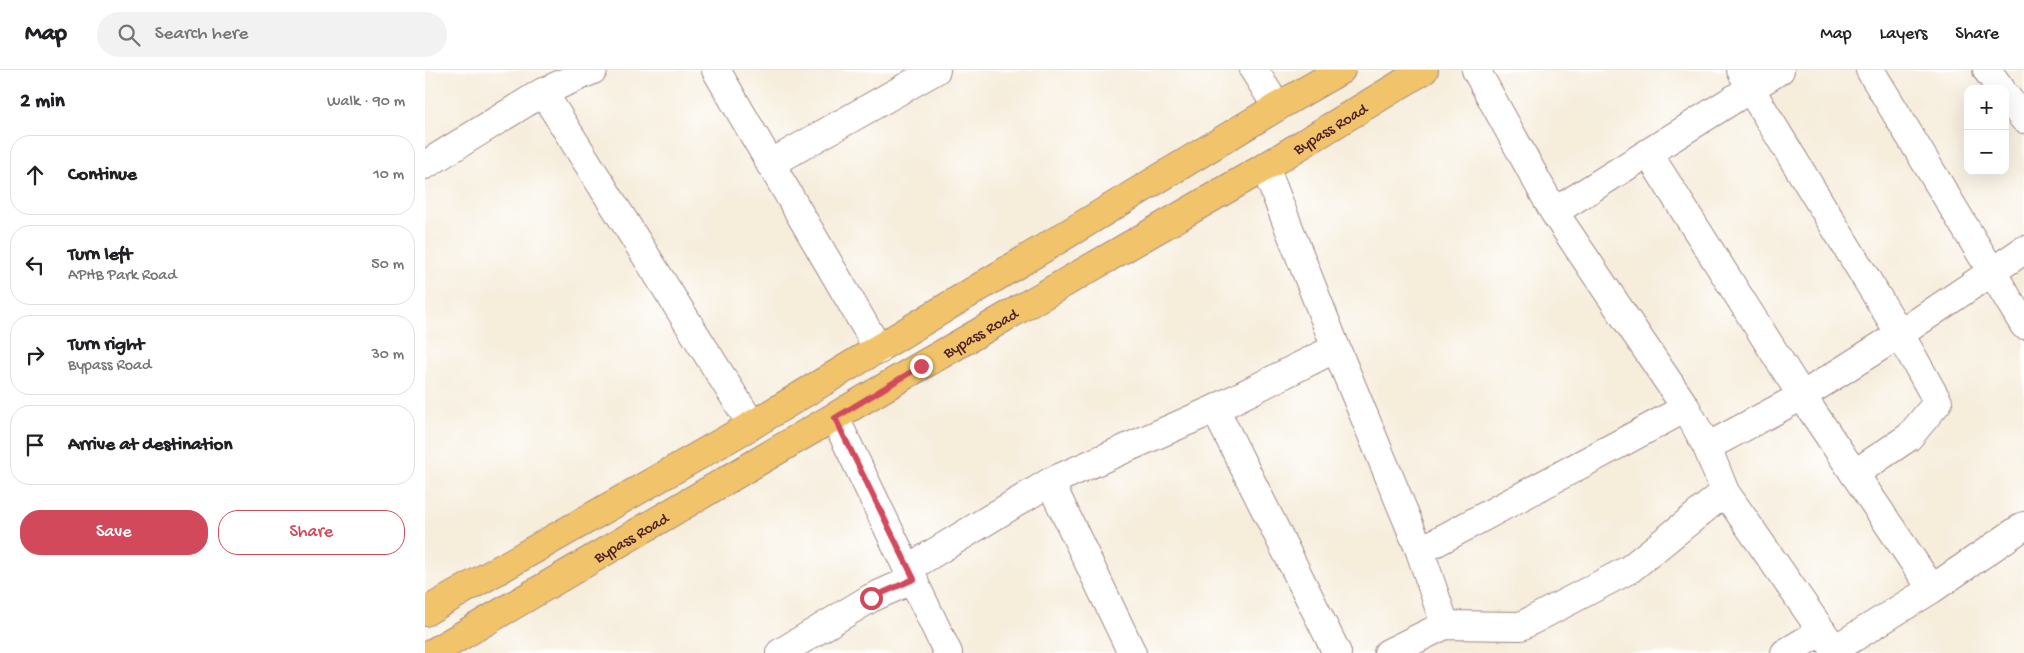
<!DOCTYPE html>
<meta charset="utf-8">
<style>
:root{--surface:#fff;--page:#f2f2f2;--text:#202124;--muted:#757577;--line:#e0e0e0;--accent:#d1495b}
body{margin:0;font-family:"Gochi Hand",sans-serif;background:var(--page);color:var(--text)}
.controls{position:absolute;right:15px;top:15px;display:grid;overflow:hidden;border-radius:10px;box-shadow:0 5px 20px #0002}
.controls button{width:45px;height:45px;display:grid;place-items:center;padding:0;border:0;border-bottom:1px solid var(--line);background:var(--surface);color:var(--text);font:25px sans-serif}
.stop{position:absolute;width:15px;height:15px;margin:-11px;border:4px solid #d1495b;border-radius:50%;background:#fff}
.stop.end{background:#d1495b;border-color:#fff;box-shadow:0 1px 5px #0008}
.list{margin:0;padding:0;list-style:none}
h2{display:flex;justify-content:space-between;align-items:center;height:65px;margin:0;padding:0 20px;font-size:21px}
h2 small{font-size:16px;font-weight:400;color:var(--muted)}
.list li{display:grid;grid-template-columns:32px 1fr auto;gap:15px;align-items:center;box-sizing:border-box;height:80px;margin:0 10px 10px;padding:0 10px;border:1px solid var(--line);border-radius:20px}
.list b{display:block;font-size:19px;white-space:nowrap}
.list p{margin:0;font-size:16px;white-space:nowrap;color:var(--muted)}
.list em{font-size:16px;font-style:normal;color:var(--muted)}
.actions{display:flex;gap:10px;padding:15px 20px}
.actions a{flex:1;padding:11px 0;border:1px solid var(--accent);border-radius:20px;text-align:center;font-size:18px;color:var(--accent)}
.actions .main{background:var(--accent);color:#fff}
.icon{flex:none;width:28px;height:28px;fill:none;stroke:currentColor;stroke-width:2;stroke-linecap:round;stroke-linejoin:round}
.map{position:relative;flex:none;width:1599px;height:583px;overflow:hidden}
header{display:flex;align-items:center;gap:30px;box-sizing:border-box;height:70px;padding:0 25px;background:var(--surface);border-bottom:1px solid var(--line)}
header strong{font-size:24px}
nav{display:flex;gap:28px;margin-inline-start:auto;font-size:18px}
.search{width:350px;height:45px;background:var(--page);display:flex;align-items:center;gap:12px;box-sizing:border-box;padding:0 18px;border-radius:28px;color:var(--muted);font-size:19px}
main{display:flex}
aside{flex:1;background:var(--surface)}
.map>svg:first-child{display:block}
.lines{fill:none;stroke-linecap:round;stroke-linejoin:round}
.minor-casing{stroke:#a08683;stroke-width:30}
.major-casing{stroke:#a08683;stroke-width:30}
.minor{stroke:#fff;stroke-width:28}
.major{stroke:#f1c36a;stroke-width:28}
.route{stroke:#d1495b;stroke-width:6}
.labels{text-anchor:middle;stroke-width:5;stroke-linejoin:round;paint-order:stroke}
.street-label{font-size:16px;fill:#4a1f2b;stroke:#fff}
</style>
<header>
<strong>Map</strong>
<div class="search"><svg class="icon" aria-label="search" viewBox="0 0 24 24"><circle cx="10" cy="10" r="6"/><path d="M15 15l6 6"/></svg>Search here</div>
<nav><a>Map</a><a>Layers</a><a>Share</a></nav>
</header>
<main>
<aside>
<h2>2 min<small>Walk · 90 m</small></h2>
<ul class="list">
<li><svg class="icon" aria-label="ahead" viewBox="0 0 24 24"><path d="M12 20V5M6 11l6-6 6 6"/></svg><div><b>Continue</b></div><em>10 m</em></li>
<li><svg class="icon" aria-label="left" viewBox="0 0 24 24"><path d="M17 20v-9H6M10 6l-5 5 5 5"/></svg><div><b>Turn left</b><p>APHB Park Road</p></div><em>50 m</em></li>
<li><svg class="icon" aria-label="right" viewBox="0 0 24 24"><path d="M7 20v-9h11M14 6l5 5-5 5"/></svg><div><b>Turn right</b><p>Bypass Road</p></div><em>30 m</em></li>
<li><svg class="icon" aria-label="arrive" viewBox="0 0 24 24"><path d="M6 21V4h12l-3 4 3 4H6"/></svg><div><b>Arrive at destination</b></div></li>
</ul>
<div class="actions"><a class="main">Save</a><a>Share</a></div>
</aside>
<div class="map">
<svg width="1599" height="583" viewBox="0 0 1599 583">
<rect width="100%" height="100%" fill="#fff"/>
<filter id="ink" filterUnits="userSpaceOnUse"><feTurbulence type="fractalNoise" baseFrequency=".02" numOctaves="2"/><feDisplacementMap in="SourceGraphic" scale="10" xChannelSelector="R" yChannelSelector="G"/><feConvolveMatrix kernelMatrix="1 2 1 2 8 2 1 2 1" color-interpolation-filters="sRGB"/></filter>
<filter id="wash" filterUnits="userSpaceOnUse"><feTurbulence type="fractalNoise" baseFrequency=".0096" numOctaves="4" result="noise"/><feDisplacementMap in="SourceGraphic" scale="20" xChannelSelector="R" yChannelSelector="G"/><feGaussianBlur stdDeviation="1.12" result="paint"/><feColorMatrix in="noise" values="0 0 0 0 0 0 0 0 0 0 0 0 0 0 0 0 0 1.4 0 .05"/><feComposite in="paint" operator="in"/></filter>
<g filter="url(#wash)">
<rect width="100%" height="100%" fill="#f6eddb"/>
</g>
<g filter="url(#ink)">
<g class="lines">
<defs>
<path id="minor" d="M168,0L118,22L327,355
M291,0L454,280
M829,0L852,37
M1051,0L1129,142L1261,338L1282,377L1300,422L1412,583
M1316,0L1326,20L1475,264L1513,332L1484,367L1429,404
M1445,0L1599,255
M1562,0L1576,19
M1580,25L1599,49
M1223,83L1377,326L1475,264L1599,180
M345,94L511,0
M0,95L118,22
M840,97L911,278
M1129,142L1355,0
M790,339L912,583
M410,348L523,583
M1282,377L1377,326L1507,519L1599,456
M625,412L707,583
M995,481L1261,338
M484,498L625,412L790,339L911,278L995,481L1020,555L963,583
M1020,555L1096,556L1205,499L1300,422
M1410,579L1507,519
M355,583L446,528L489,509
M1360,583L1397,561"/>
<g id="major">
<path d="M0,542L327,355L852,37L916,0"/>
<path id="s1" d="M7,583L496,296L840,97L999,0"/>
</g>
</defs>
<use href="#minor" class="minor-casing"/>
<use href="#major" class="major-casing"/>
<use href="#minor" class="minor"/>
<use href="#major" class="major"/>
</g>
</g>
<g class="lines" filter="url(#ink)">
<path class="route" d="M446,528L489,509L410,348L496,296"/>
</g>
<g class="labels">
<g class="street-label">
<text dy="6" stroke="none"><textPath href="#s1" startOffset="1040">Bypass Road</textPath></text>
<text dy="6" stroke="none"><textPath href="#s1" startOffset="635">Bypass Road</textPath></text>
<text dy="6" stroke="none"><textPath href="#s1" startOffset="230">Bypass Road</textPath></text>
</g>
</g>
</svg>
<div class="controls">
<button>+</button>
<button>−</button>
</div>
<div class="stop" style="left:446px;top:528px"></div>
<div class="stop end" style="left:496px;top:296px"></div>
</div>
</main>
